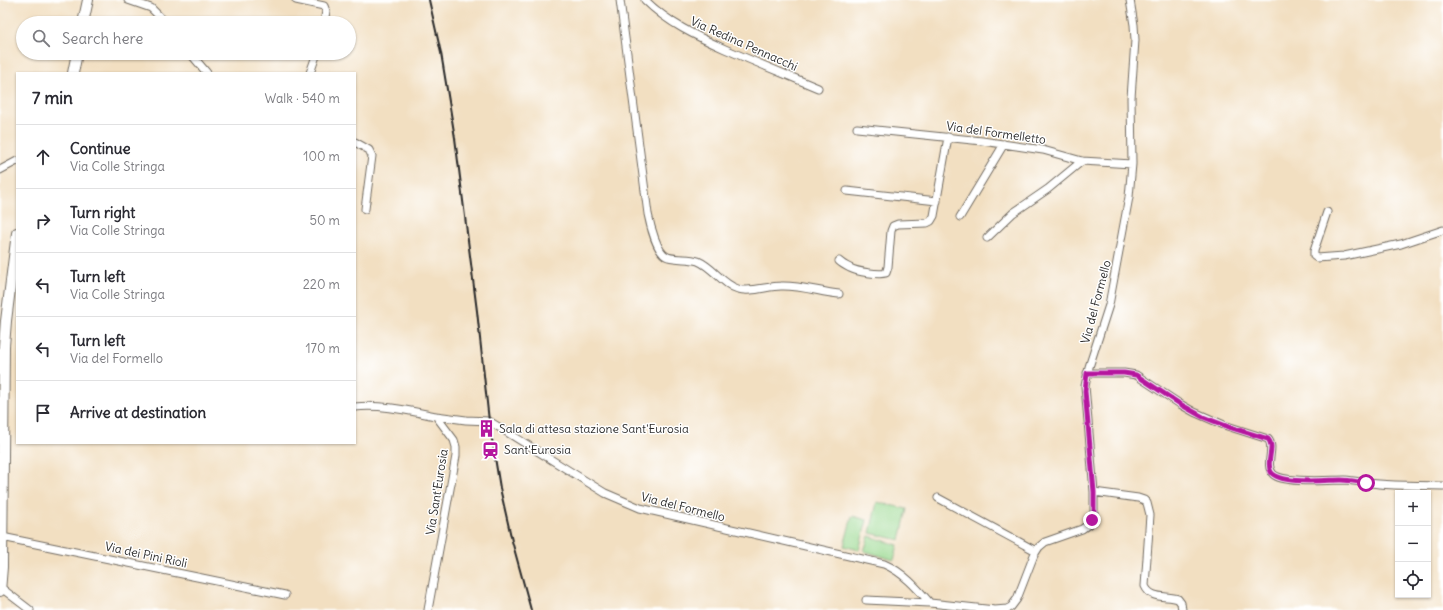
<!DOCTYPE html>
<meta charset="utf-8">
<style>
:root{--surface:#fff;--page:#f7f7f7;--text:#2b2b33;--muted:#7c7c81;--line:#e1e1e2}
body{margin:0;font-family:Delius,sans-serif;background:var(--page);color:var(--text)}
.controls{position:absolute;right:12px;bottom:12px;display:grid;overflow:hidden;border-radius:0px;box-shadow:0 1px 3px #0004}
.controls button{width:36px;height:36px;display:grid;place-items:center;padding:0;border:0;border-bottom:1px solid var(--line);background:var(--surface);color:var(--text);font:20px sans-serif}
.stop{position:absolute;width:12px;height:12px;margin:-9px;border:3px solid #b5179e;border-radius:50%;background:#fff}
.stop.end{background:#b5179e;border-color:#fff;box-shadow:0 1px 4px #0008}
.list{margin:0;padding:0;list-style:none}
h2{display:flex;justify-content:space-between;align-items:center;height:52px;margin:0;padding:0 16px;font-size:17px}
h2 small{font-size:13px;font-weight:400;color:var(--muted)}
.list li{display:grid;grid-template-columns:26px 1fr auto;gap:12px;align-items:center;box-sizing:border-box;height:64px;padding:0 16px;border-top:1px solid var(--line)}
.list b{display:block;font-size:15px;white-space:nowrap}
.list p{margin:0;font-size:13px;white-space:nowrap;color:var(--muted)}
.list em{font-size:13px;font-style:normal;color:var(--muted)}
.icon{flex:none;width:22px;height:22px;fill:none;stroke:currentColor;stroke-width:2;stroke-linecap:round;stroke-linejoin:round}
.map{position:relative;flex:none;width:1443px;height:610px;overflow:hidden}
.search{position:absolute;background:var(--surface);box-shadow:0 1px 3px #0004;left:16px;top:16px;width:340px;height:44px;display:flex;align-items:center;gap:10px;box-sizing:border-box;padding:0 14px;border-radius:22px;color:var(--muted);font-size:15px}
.panel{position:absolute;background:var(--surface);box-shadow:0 1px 3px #0004;left:16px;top:72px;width:340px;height:372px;border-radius:0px}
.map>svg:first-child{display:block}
.green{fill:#99d88e;stroke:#62825c}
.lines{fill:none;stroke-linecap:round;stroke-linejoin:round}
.minor-casing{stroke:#716a60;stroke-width:9}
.secondary-casing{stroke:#716a60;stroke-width:12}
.minor{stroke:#fff;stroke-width:7}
.secondary{stroke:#fff;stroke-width:10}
.rail{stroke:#2b2b2b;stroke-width:2}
.route{stroke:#b5179e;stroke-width:5}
.labels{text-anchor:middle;stroke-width:3;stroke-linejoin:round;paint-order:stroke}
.street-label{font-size:12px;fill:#2b2b2b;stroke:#fff}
.poi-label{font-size:12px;fill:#2b2b2b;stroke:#fff;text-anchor:start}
</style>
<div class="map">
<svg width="1443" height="610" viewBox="0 0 1443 610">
<rect width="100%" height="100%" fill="#fff"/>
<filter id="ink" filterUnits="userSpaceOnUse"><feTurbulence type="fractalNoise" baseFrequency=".025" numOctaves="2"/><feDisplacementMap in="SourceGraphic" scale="8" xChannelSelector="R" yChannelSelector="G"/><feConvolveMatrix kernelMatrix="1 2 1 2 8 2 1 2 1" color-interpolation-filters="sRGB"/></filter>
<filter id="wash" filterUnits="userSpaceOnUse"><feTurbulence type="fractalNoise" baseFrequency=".012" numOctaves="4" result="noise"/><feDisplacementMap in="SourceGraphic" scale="16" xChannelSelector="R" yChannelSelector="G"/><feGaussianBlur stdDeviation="0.9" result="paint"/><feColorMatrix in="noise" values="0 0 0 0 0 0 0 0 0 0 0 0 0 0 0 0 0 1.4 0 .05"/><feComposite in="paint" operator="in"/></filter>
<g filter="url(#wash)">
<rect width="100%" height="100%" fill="#f2dfc1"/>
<path class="green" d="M877,502L907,509L900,540L870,533Z
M852,516L867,520L859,550L844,546Z
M869,536L898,545L894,560L864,551Z"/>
</g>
<g filter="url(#ink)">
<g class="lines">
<defs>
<path id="minor" d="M128,0L151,8L166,23
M296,0L324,6L326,11L324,23
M620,0L648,214C650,224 657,254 668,257C678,260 689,258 698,261C713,267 723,285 738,289C750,293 768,286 781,286C799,285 820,292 839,294
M645,0C668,23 696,36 725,49C755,62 787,75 818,88
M190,53L207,73
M310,73L317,53
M857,128L982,141L1043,150L1082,161L1132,164
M355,142L369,150L372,156L365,209
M0,170L17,161
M847,191L937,201
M1327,212L1314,251V256L1317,258L1344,256L1401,244L1443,230
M960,217L1004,144
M987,238L1013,213L1048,189L1082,161
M839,261C842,264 846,266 850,268C857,272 879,275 886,273L888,267L891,231L893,226L898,224L927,223L931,221L934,216L948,137
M1087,373H1124L1136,375L1180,404L1194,412L1224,425L1268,439C1276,448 1264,464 1273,474C1283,484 1330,480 1345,480C1356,481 1367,483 1379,484C1400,486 1422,485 1443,486
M355,407C381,404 410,411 436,416L454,440L456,447V456L428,610
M436,416L466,420L489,421L605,493L640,508L884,564C903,572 917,588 930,603
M1094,492L1138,498L1144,500L1147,503L1150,515L1145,586C1151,600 1167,595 1178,599L1181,603L1182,610
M938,498L1036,551
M2,537L285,595
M0,587L30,610
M866,600L930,603L995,610L1007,609L1011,607L1017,599L1034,555L1039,547L1045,542L1082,529L1089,524L1092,520L1094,511V492L1085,386L1089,367L1109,305L1129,197L1132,164L1131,98L1135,40L1134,25L1130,0"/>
<path id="secondary" d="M83,23L88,0
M73,73L77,53
M0,591L2,567L4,346L6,321L17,233"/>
</defs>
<use href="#minor" class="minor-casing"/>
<use href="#secondary" class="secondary-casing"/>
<use href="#minor" class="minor"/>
<use href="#secondary" class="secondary"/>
<path class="rail" d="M429,0L441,53L455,138L477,311L489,421L500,488L512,541L531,610"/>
</g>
</g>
<g class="lines" filter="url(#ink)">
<path class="route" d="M1092,520L1094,511V492L1085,391L1087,373H1124L1136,375L1180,404L1203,417L1229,427L1268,439C1276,447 1265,462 1271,472C1280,485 1326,480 1341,480C1349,480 1358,482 1366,483"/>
</g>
<defs>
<symbol id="building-bare" viewBox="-9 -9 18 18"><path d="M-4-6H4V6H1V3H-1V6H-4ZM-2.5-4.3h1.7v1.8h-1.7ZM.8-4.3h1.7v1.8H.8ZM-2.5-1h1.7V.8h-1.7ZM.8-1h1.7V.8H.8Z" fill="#b5179e" stroke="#fff" stroke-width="2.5" paint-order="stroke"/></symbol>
<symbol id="station-bare" viewBox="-9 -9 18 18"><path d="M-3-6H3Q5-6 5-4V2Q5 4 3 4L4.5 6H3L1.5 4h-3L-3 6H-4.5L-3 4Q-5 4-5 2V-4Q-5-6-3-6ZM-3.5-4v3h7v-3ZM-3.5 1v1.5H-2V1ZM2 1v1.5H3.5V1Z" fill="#b5179e" stroke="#fff" stroke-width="2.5" paint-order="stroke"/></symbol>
</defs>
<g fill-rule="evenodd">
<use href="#building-bare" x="474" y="416" width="25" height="25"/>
<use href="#station-bare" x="478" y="438" width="25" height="25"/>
</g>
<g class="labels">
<g class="street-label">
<text transform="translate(744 44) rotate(24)" y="4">Via Redina Pennacchi</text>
<text transform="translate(996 133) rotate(8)" y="4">Via del Formelletto</text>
<text transform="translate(1096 302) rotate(-75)" y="4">Via del Formello</text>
<text transform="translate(437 492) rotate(-81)" y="4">Via Sant'Eurosia</text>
<text transform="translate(683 507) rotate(14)" y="4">Via del Formello</text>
<text transform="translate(146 555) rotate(12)" y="4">Via dei Pini Rioli</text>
</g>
<g class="poi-label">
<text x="499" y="433">Sala di attesa stazione Sant'Eurosia</text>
<text x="504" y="454">Sant'Eurosia</text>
</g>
</g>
</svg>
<div class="controls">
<button>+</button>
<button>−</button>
<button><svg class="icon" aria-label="locate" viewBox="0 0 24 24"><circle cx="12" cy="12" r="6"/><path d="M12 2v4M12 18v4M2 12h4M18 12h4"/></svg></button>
</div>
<div class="stop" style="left:1366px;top:483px"></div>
<div class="stop end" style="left:1092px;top:520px"></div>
<div class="search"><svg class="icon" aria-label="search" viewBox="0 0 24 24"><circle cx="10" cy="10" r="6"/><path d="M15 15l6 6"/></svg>Search here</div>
<section class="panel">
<h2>7 min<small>Walk · 540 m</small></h2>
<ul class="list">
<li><svg class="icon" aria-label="ahead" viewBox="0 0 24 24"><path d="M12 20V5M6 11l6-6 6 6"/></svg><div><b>Continue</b><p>Via Colle Stringa</p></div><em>100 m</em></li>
<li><svg class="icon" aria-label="right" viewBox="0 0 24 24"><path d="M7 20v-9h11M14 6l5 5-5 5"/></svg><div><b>Turn right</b><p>Via Colle Stringa</p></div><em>50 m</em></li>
<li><svg class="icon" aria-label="left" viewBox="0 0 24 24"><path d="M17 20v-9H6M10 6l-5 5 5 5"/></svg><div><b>Turn left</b><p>Via Colle Stringa</p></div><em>220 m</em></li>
<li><svg class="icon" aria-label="left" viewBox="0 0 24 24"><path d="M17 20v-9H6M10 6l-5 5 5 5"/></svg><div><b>Turn left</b><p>Via del Formello</p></div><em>170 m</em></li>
<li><svg class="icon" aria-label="arrive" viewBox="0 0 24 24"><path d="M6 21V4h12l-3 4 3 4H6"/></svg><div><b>Arrive at destination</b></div></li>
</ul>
</section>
</div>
